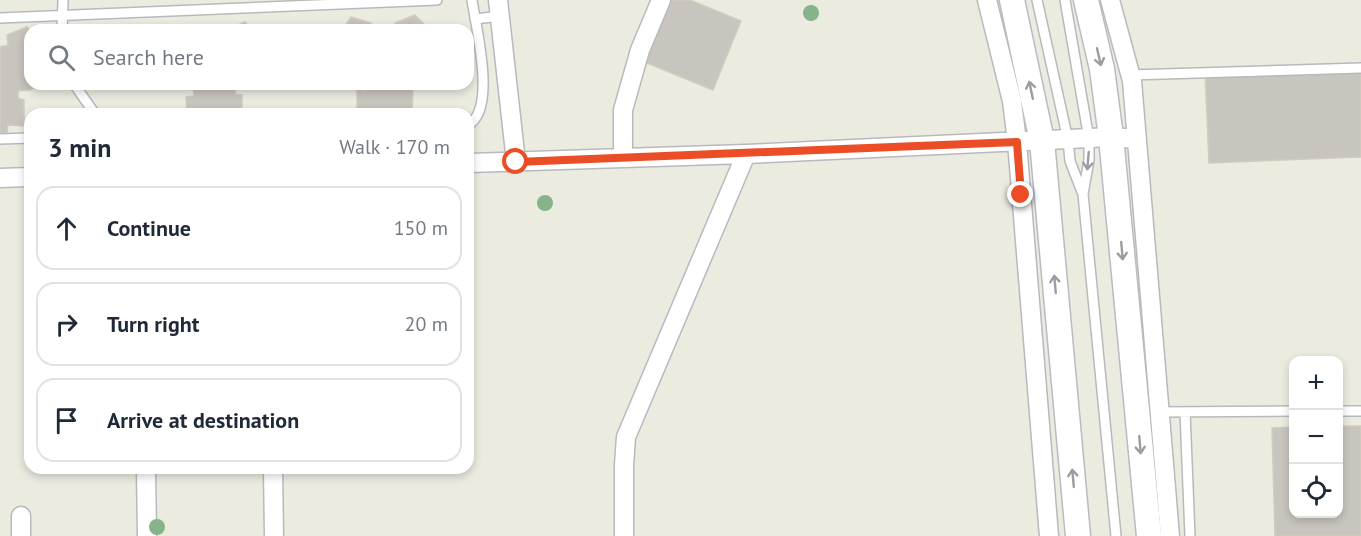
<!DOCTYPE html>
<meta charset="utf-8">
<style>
:root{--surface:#fff;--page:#f2f2f3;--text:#1f2937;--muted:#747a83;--line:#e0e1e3}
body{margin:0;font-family:"PT Sans",sans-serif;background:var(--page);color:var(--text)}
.controls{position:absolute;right:18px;bottom:18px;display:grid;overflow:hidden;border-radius:12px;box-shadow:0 3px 9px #0003}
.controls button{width:54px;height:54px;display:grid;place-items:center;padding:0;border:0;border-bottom:2px solid var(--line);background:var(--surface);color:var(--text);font:30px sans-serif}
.stop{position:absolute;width:18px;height:18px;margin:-14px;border:4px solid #eb4d27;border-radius:50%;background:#fff}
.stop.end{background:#eb4d27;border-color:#fff;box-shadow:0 2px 6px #0008}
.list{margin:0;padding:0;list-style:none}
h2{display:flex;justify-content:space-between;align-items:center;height:78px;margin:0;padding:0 24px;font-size:26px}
h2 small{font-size:20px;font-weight:400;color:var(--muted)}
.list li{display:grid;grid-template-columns:39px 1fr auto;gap:18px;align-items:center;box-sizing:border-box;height:84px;margin:0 12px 12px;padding:0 12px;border:2px solid var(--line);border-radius:18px}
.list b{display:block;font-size:22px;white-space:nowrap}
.list em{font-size:20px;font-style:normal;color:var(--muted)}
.icon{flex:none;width:33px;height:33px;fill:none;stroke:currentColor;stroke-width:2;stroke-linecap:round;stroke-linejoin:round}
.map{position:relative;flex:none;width:1361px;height:536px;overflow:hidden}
.search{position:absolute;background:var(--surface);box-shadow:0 3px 9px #0003;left:24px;top:24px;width:450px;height:66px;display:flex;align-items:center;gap:15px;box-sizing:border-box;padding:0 21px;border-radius:18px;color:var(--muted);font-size:22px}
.panel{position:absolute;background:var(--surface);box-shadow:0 3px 9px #0003;left:24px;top:108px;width:450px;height:366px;border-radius:18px}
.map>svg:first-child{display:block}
.building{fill:#c7c5bd;stroke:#d1cdbe;stroke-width:1.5}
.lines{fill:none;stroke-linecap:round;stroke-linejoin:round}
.service-casing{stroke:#b8b9bf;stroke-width:12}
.minor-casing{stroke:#b8b9bf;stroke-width:21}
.secondary-casing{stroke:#b9bbc2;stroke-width:27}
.service{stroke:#fff;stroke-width:9}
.minor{stroke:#fff;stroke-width:18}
.secondary{stroke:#fff;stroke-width:24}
.tree{fill:#86b389}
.oneway{stroke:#9b9da0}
.route{stroke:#eb4d27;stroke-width:8}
</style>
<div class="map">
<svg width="1361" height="536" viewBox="0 0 1361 536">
<rect width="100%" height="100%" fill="#ecebe0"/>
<path class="building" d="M667,0H690L741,21L713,90L642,61Z
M415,15L430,30H396L395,23Z
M351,17L371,23L368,30H342Z
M245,22L252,30H226Z
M27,27L30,30V84H41L30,90L18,91V98L24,100V126L8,125L7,133H0V47L8,45L7,35Z
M1361,64V157L1209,163L1205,71Z
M193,84H249L236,87L235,94L242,95V114H187L186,97L194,96Z
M366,84H406L413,88L412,113L357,114V89L365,91Z
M1338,426H1361V536H1275L1272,428L1294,427V514H1338Z"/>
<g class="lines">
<defs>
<path id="service" d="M1037,0L1068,140L1070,161L1082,192
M1065,0L1089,139V160L1083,194L1116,536
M0,18L437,0
M475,19L500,16
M62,30L63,0
M1130,75L1361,68
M74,84L95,114
M468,125C497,110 476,28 472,0
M0,139L30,138
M1338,411H1361
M1157,412L1294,411
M1185,412L1190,536"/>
<path id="minor" d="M498,0L516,162
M987,0L1012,101L1017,142L1049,536
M1110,0L1132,81L1170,536
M623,158V110L640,50L661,0
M468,163L746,154L1111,137L1137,139
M0,178L30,177
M146,468L147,536
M273,468L274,536
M21,516V536
M624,536V465L626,437L746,154"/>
<path id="secondary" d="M1012,0L1042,141L1078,536
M1086,0L1102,69L1111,137L1149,536"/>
</defs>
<use href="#service" class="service-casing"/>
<use href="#minor" class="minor-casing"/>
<use href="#secondary" class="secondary-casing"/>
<use href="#service" class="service"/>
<use href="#minor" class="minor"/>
<use href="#secondary" class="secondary"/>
</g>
<g class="tree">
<circle cx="811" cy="13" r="8"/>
<circle cx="545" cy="203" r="8"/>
<circle cx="157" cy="527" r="8"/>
</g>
<defs><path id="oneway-shaft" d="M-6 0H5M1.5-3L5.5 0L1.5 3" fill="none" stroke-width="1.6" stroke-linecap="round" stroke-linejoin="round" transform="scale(1.5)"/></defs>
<g class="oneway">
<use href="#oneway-shaft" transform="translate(1099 57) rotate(77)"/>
<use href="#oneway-shaft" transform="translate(1031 90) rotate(-102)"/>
<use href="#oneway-shaft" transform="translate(1088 161) rotate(95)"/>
<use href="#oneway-shaft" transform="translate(1122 251) rotate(85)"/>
<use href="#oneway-shaft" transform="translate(1055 284) rotate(-95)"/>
<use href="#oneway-shaft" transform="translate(1140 445) rotate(85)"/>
<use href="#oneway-shaft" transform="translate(1073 478) rotate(-95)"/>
</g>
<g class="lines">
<path class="route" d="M516,162L1017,142L1021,195"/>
</g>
</svg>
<div class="controls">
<button>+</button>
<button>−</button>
<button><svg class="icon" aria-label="locate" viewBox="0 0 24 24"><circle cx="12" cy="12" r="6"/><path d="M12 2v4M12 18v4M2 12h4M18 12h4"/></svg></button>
</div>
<div class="stop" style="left:516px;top:162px"></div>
<div class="stop end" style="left:1021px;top:195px"></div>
<div class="search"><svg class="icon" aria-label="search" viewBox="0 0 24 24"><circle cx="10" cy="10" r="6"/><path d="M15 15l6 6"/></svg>Search here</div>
<section class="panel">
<h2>3 min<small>Walk · 170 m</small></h2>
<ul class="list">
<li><svg class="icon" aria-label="ahead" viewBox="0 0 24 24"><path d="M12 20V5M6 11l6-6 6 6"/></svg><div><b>Continue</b></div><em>150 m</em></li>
<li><svg class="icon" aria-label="right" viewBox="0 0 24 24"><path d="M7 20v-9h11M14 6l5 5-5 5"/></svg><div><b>Turn right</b></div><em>20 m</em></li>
<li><svg class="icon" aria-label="arrive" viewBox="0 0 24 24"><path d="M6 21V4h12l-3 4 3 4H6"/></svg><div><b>Arrive at destination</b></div></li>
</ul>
</section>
</div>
